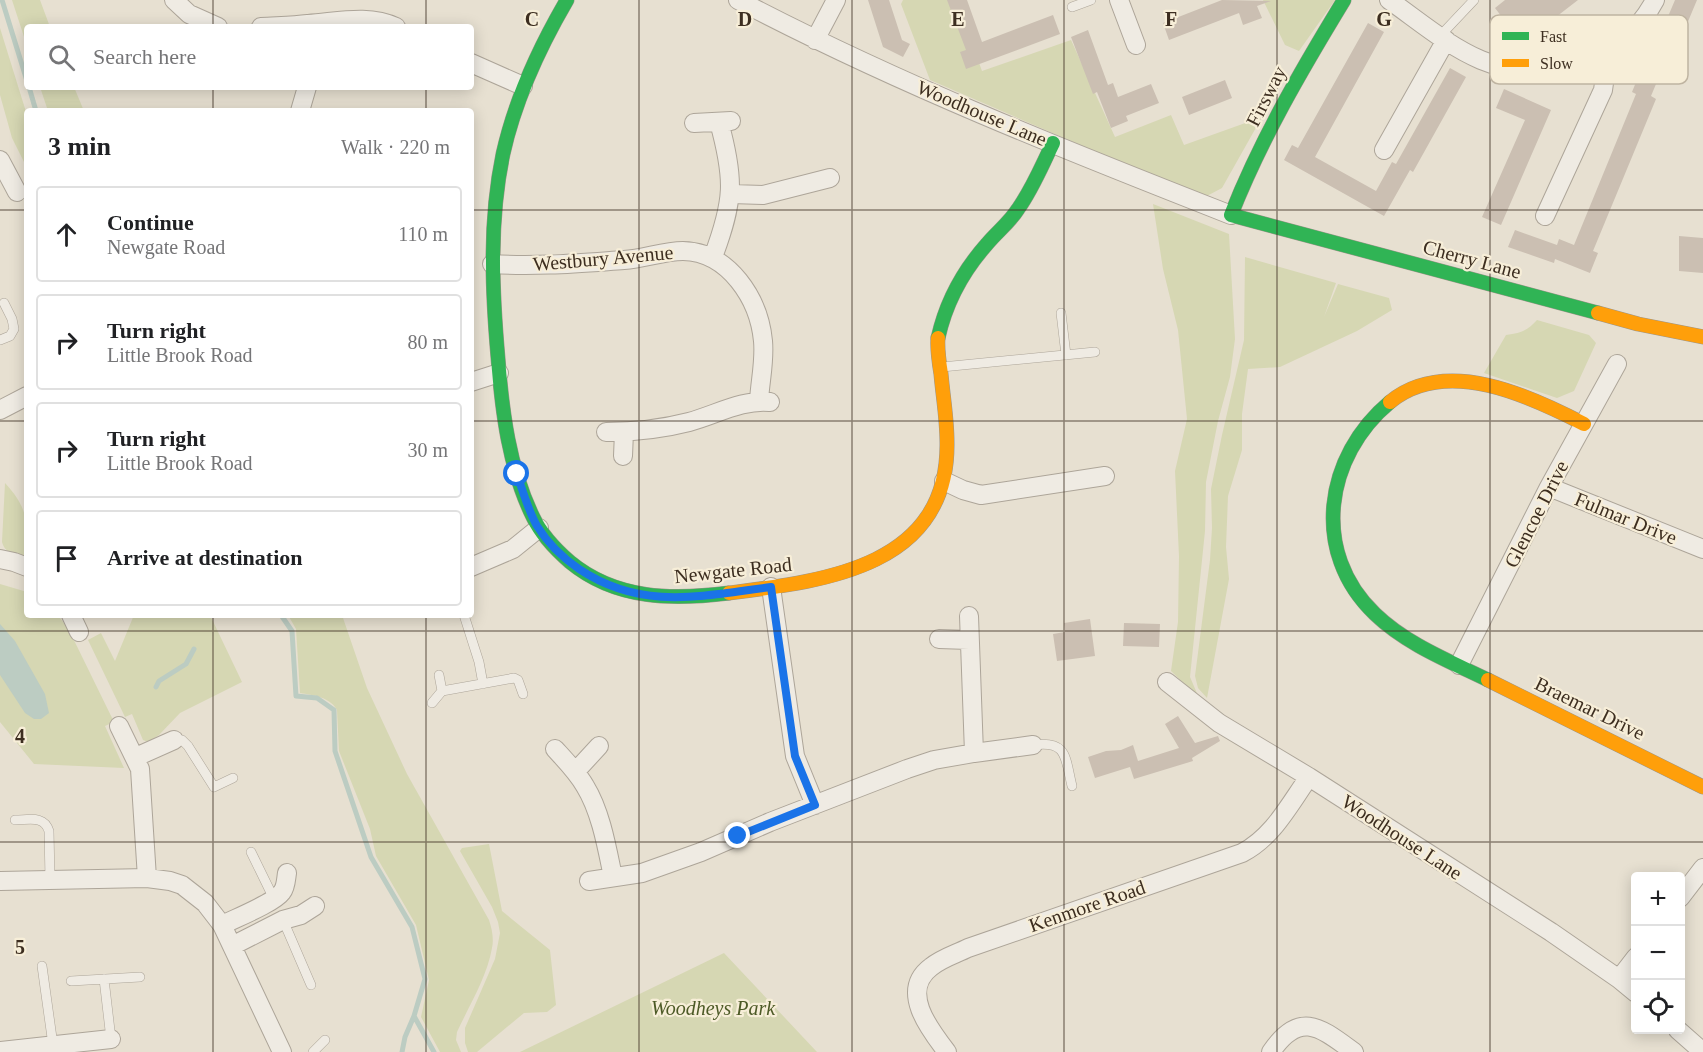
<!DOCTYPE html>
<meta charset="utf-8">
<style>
:root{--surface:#fff;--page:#f6f6f6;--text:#202124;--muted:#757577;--line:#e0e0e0}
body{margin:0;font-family:"Times New Roman",serif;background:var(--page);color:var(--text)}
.controls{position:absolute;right:18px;bottom:18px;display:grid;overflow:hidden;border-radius:6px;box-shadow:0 3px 15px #0003}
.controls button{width:54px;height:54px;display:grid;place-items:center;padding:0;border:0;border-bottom:2px solid var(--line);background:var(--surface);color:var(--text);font:30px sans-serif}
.stop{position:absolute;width:18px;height:18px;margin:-14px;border:4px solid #1a73e8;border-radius:50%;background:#fff}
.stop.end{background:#1a73e8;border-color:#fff;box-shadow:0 2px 6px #0008}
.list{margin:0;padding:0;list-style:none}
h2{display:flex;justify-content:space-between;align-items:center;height:78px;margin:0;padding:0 24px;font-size:26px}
h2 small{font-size:20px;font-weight:400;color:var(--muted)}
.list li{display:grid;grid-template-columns:39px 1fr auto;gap:18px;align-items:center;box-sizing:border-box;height:96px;margin:0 12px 12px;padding:0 12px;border:2px solid var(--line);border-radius:6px}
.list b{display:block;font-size:22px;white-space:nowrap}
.list p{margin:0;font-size:20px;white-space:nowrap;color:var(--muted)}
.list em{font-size:20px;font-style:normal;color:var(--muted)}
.icon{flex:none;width:33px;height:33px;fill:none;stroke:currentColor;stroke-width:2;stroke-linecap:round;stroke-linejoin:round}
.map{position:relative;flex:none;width:1703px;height:1052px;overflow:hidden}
.search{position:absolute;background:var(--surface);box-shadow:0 3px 15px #0003;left:24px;top:24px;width:450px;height:66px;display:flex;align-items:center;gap:15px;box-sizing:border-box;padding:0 21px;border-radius:6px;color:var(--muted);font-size:22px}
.panel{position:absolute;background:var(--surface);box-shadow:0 3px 15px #0003;left:24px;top:108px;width:450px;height:510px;border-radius:6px}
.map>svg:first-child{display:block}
.green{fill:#d6d7b3}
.water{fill:#bcccc2}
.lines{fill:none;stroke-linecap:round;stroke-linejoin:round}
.stream{stroke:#bcccc2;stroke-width:5}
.building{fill:#cbbfb2}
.lane-casing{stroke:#ada599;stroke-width:10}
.street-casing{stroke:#ada599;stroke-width:20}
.fast-casing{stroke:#9c958a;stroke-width:15}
.slow-casing{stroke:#9c958a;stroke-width:15}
.lane{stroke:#efebe3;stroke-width:9}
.street{stroke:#efebe3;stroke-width:18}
.fast{stroke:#30b455;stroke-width:14}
.slow{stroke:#ff9f0a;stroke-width:14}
.route{stroke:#1a73e8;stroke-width:8}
.grid{fill:none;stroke:#3d2e20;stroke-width:1.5;stroke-opacity:0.55}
.labels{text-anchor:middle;stroke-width:4.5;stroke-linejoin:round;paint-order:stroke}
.street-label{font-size:20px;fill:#3d2e20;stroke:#f7eed8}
.park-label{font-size:20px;font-style:italic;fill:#4d5a26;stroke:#f7eed8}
.key{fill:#f7eed8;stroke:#bfb4a1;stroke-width:1.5}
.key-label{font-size:16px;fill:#3d2e20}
.grid-label{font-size:20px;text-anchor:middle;font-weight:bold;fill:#3d2e20;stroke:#f7eed8;stroke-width:4.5;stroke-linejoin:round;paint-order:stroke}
</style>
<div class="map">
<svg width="1703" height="1052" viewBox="0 0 1703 1052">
<rect width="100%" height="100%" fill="#e7e0d1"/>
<path class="green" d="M12,0H40L50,27H27V46Z
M903,0H956L982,71L1071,40L1115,137L1171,115L1184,145L1262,117L1222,188L1203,198L930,80L901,4Z
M1263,0H1335L1299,51L1285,45Z
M0,28L27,115V168L12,138L0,95Z
M40,87H74L84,111H48Z
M1153,204L1229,234L1235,339L1230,377L1218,421L1206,482L1205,531L1190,677L1199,698L1171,671L1178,622L1179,556L1175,471L1187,419L1178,330L1163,269Z
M1245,257L1336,283L1324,317L1338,284L1389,298L1392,310L1357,331L1280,367L1248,369L1242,414V450L1228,496L1226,547L1229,579L1207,698L1198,688L1195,676L1210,560L1212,528L1211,489L1222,435L1244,340Z
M1537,320L1589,335L1596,343L1574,391L1557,398L1484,373L1506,335C1521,333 1527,331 1537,320Z
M5,483C30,510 27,524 27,558C17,555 5,554 2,542Z
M0,584L27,592V615H58L69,630L114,722L105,726L124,768L34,764L0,722Z
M134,615H210L242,682L180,713L159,735L148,742L143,740L132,714L125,717L88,640L101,633L115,661Z
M288,615H342L367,688L407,774L489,920C492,929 494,939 492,948C487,977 469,1006 457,1032L456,1040L461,1052H440L421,1017L429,980L416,925L376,856L370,829L339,751L337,710C330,697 313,695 300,693L296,629Z
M489,844L502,911L550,950L556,1005L547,1012L524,1013L477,1052H468L465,1043V1028L495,959L500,933L498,922L492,907L460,851L462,848Z
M724,953L817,1052H520Z"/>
<path class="water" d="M0,624L15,641L45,694L49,713L41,719H34L25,713L0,675Z"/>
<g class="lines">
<path class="stream" d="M2,0L27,81
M29,87L36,111
M281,615L292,631L296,696L317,698L334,710L335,751L371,857L412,927L425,979L414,1016L434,1052
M156,687L159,681L186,664L194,649
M402,1052L405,1037L414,1016"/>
</g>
<path class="building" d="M868,0H889L902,40L910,44L903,57L883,47Z
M947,0H967L982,42L1053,15L1060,34L966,69L960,52L966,50Z
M1222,0L1271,1L1257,6L1262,18L1243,25L1239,13L1169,40L1163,23Z
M1505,0H1578L1556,17L1565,29L1531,55L1495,8Z
M1675,0H1697L1679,43L1674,41L1651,96L1656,99L1593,251L1598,253L1590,273L1555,259L1554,263L1508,247L1515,230L1557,245L1559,239L1574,245L1636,94L1632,92L1657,31L1661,33Z
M1368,23L1384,32L1315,157L1376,191L1392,162L1396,164L1450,68L1466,77L1413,172L1410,170L1384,216L1284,160L1292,145L1298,148Z
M1088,30L1108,85L1113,83L1118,97L1151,84L1159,103L1126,116L1128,121L1111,128L1097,92L1093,94L1071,37Z
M1225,80L1232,98L1189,115L1182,97Z
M1504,89L1551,110L1501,225L1482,217L1525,120L1496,108Z
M1679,236L1703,238V273L1679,271Z
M1090,619L1095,656L1057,661L1053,634L1065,632L1064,623Z
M1124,623L1160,624L1159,647L1123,646Z
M1178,716L1195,743L1218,736L1220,741L1192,758L1193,761L1134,779L1130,767L1095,778L1088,757L1106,751L1121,750L1133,745L1138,761L1179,748L1165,724Z"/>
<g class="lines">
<defs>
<path id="lane" d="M1072,7L1091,0
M1440,36L1474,0
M1061,313L1066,355
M0,340L10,336L14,329L12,319L4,303
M942,367L1095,352
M464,615L479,662L483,684
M442,691L514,678L518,680L523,694
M432,703L442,691L439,675
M174,740H182L188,746L214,787L233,778
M1033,745C1068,740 1065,758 1072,786
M15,820C29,820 44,815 49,831L50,879
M251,852L274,899
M283,920L311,985
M42,966L53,1045
M104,979L111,1039
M71,981L140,977
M313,1052L325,1040"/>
<path id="street" d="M174,0L189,14L218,27
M738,0C896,83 1065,150 1231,215
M1119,0L1136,45
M1389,0C1419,21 1448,46 1481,60C1546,87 1622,63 1655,0
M261,27C277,26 293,26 308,24C338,22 368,14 396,27
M815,40L836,0
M471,63L523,86
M300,111L307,87
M694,123L731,121
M1384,150L1446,40
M0,160L17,192
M731,194L763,195L830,178
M1545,216L1603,90L1605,76L1598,58
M713,257C734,201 735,180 719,122
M492,264C536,267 580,263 624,260C644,259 663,251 683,251C729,252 759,299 763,341C765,361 760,381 759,401
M471,382L499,373
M0,410L27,396
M606,432C634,432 662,429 689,422C715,415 743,399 770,402
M623,456L624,432
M944,481L963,490L981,495L1105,476
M1549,487L1703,549
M0,559L14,562L27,567
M471,567L513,549L539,528
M771,587L795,756L815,805
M71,615L79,632
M969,616L974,753
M939,639L969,640
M1459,665L1549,487L1617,364
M1167,682L1219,723L1309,777L1551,932L1619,979L1636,993
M119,726L140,769L147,878
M555,749C566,761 577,772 585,786C601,812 607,848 613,877
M136,757L174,740
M576,771L599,746
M0,881L147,878L170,881L182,885L205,903L222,925L282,1052
M589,881L642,873L701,852L770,822L907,769L934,760L974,753L1033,745
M1680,898L1703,868
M222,925C236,918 274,903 282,892C286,887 286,879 287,873
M232,946L283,920L301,915L315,906
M1619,979L1636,957
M1678,1030L1703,1052
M0,1051L111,1039
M947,1052C930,1030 899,991 931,967C942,958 956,954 968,948L1242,853C1273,837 1289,805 1309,777
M1271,1052C1300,1009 1321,1028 1354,1052"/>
<path id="fast" d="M567,0C539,48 515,100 503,154C489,221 492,290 498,358C502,411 509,468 533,517C541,534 555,549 570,562C616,600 673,600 729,593
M1344,0C1302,69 1261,139 1231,215L1598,313
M938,338C946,302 963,271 987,244C997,232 1010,222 1018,209C1033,188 1042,165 1053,143
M1390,402C1325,456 1310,552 1375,614C1406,644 1449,661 1488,680"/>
<path id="slow" d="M1598,313L1638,324L1703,337
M1390,402C1446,356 1530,396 1584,424
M729,593C825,581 949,567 947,442C947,419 943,397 941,374C939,362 937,350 938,338
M1488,680L1703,787"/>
</defs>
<use href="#lane" class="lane-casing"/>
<use href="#street" class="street-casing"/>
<use href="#fast" class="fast-casing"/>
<use href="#slow" class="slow-casing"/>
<use href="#lane" class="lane"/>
<use href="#street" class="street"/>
<use href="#fast" class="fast"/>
<use href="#slow" class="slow"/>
</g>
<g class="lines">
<path class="route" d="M517,474C523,492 528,510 537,526C547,542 563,558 579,569C642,611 701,596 771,587L795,756L815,805L738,836"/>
</g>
<path class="grid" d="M213,0V27M426,0V27M639,0V1052M852,0V1052M1064,0V1052M1277,0V1052M1490,0V1052M213,87V111M426,87V111M0,210H27M471,210H1703M0,421H27M471,421H1703M213,615V1052M426,615V1052M0,631H1703M0,842H1703"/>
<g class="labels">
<g class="street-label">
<text transform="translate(1266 96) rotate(-63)" y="7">Firsway</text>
<text transform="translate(982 113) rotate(23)" y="7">Woodhouse Lane</text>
<text transform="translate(603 258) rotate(-5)" y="7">Westbury Avenue</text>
<text transform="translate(1472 259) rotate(15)" y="7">Cherry Lane</text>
<text transform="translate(1536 514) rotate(-63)" y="7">Glencoe Drive</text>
<text transform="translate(1626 518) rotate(22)" y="7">Fulmar Drive</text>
<text transform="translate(733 570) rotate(-6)" y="7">Newgate Road</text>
<text transform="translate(1590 708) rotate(26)" y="7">Braemar Drive</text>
<text transform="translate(1402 837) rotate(33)" y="7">Woodhouse Lane</text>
<text transform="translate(1087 906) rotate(-19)" y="7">Kenmore Road</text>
</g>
<g class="park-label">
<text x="713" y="1015">Woodheys Park</text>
</g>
</g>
<rect x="1490" y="15" width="198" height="69" rx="9" class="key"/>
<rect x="1502" y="32" width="27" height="8" fill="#30b455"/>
<rect x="1502" y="59" width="27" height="8" fill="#ff9f0a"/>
<g class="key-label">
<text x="1540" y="42">Fast</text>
<text x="1540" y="69">Slow</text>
</g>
<g class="grid-label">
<text x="532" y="26">C</text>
<text x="745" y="26">D</text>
<text x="958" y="26">E</text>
<text x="1171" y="26">F</text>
<text x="1384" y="26">G</text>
<text x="20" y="743">4</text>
<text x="20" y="954">5</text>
</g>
</svg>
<div class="controls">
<button>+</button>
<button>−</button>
<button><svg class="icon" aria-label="locate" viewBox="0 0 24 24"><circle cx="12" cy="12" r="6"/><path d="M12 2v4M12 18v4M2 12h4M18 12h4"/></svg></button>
</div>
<div class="stop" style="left:517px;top:474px"></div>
<div class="stop end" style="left:738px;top:836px"></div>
<div class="search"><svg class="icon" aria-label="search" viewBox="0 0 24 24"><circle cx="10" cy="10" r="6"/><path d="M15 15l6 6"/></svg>Search here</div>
<section class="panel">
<h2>3 min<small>Walk · 220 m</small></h2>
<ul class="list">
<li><svg class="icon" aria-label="ahead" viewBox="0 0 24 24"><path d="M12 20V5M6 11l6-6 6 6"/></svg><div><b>Continue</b><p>Newgate Road</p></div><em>110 m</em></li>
<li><svg class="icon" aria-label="right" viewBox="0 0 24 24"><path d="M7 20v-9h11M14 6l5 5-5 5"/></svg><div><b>Turn right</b><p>Little Brook Road</p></div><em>80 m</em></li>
<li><svg class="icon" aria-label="right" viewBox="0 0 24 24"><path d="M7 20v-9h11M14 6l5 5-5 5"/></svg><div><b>Turn right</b><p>Little Brook Road</p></div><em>30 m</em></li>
<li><svg class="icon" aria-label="arrive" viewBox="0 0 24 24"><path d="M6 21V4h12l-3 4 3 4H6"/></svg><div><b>Arrive at destination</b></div></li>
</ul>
</section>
</div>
